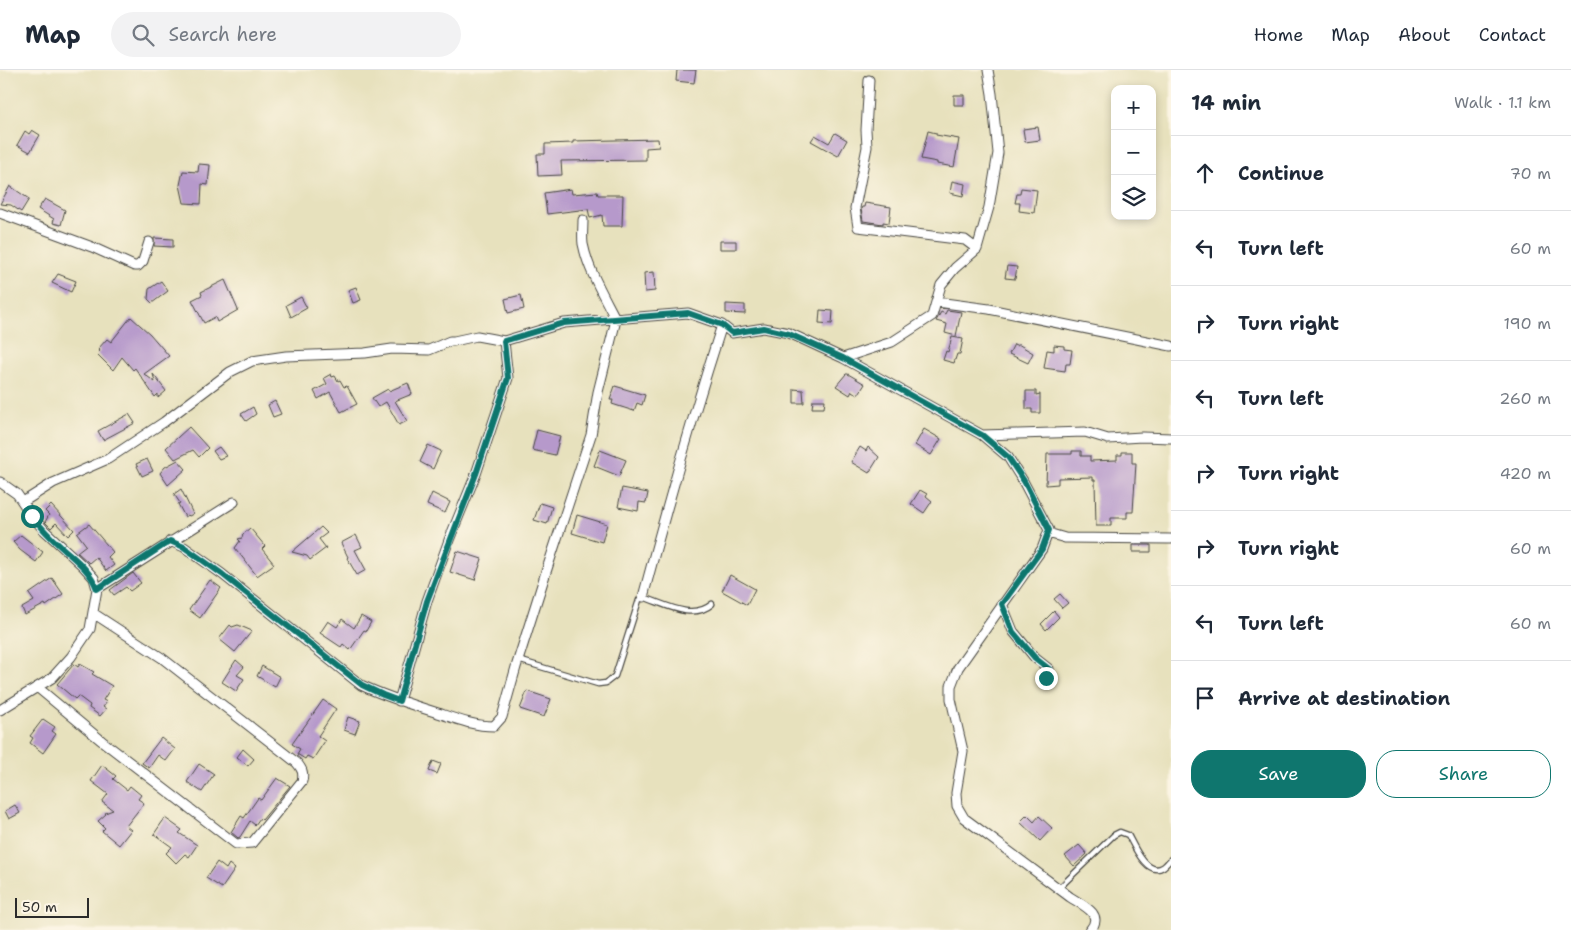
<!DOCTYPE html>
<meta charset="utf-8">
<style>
:root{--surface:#fff;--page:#f2f2f3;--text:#1f2937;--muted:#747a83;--line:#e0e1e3;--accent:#0f766e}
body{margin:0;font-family:"Shantell Sans",sans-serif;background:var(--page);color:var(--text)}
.controls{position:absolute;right:15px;top:15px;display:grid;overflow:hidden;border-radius:10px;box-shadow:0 2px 8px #0003}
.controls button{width:45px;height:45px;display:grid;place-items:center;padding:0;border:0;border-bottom:1px solid var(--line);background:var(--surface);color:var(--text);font:25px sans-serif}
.scale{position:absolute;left:15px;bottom:12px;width:74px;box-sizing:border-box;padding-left:5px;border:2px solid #2b2b2b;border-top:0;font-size:14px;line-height:18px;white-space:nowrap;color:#2b2b2b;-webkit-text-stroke:4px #fcf5e5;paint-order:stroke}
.stop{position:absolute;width:15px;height:15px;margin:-11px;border:4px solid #0f766e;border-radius:50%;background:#fff}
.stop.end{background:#0f766e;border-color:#fff;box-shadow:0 1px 5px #0008}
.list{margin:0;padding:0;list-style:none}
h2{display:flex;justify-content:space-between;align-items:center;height:65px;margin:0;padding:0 20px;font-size:21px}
h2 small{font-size:16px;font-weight:400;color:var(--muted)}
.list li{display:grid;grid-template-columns:32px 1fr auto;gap:15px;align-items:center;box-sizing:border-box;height:75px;padding:0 20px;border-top:1px solid var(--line)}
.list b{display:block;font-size:19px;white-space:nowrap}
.list em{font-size:16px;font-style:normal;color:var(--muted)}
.actions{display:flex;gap:10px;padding:15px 20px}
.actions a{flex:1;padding:11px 0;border:1px solid var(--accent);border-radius:20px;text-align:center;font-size:18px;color:var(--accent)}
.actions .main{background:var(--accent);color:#fff}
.icon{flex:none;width:28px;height:28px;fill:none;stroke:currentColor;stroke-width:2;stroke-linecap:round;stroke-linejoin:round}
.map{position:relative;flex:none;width:1171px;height:860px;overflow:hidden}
header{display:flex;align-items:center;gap:30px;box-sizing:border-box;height:70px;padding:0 25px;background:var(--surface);border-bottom:1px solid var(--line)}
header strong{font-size:24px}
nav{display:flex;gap:28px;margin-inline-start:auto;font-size:18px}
.search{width:350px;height:45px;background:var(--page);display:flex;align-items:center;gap:12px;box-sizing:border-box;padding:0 18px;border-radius:28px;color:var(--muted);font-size:19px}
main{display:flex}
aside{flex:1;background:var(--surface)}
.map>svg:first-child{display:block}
.building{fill:#b699cb}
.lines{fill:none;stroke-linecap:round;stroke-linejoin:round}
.service-casing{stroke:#474641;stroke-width:7}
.minor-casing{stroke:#474641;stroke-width:11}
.service{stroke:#fff;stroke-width:4.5}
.minor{stroke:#fff;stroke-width:9}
.route{stroke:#0f766e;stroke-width:6}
</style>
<header>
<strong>Map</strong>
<div class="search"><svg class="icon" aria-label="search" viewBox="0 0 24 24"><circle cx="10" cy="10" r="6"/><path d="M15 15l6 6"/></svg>Search here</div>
<nav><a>Home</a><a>Map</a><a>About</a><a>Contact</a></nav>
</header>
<main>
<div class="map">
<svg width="1171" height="860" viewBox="0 0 1171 860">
<rect width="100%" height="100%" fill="#fcf5e5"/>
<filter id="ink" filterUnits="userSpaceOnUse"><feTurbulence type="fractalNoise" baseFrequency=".02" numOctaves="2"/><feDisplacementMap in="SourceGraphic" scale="10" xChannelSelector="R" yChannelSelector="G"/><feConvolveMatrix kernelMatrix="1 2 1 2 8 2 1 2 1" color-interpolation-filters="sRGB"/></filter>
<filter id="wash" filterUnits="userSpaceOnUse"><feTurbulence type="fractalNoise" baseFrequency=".0096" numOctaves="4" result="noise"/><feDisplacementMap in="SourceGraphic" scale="20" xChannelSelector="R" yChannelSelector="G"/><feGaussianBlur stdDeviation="1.12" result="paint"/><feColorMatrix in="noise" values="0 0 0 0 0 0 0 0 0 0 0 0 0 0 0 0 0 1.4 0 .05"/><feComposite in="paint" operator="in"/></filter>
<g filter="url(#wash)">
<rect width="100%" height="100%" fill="#e7e1bd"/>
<g id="blocks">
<path class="building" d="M677,0H696L694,13L676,11Z
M954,25H964V35H954Z
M1038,57L1040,70L1025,72L1023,59Z
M32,60L40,65L30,82L17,75L25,61L29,64Z
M928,61L936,63V65L959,69L954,97L937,94V92L921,89Z
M835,63L847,70L838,86L811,71L815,65L829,73Z
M658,69L659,77L646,78V90L561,91L562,105L538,106L537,84H545V74L573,73V71Z
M199,94L210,95L208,115L202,114L201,134L184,133L180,115L183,101L198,102Z
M952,111L965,114L963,126L950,123Z
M10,116L29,129L21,142L11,135L0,134Z
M1021,118L1037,120L1034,143L1019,141L1020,133H1015L1017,124H1020Z
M571,119L572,124L597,122L598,125H623L622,156H603L602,145L590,148L588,139L547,144L544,123Z
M45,129L65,140L61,155L53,153L54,149L38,139Z
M865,133L891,137L889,153L883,152V154L863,151L861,139L862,137H864Z
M154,168L173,169V177L154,176Z
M720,171H736V179H720Z
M1007,196L1017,197L1015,209L1005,208Z
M654,202L655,221L645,222L644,203Z
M58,204L76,211L71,222L52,213Z
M225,210L238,240L217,252L215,247L204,253L192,230L202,225L201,222Z
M161,211L168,221L152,233L148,229L149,219Z
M356,217L361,230L353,233L348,220Z
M521,225L524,239L508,243L505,229Z
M301,227L307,238L291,247L286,235Z
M726,234L745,235V244L726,243Z
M820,240L833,241L832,254L819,253Z
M947,240L961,242L956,266L945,263L947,254L936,251L941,242L945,244Z
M131,247L150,264L169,286L144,304L155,312L153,304L166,321L158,328V324L155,327L135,298L133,300L122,287L113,300L97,284L100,281L98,279L107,269L111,272Z
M952,267L963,269L960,284H957L954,293L943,290L946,281L948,282Z
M1014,274L1018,276V274L1033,283L1028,293L1009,284Z
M1054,275L1064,276V279L1072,280L1070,294H1066L1065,301L1044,298L1047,280L1054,281Z
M331,304L332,307L335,306L338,311L340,310L344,317L347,316L357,334L341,342L330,322L318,329L314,321L327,314L324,308Z
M846,304H848L865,314L858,325L852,321L850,325L836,316Z
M408,313L412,324L395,331L407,351L399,355L386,332L378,337L372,328L388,319L389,321Z
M615,316L645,325L642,335L637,333L634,341L612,334L613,330H610Z
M794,319L803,320L804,333H794Z
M1026,321H1036V325L1040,324V343H1032V339H1026Z
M813,330H825L824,338H812Z
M275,331L281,344L273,347L268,335Z
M253,337L256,344L246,351L241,344Z
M129,344L135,353L103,370L98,361Z
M189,357L208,378L199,387L193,380L175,389L166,378Z
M924,359L941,369L931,385L915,375Z
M537,360L560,366L555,385L532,380Z
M428,375L441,381L433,399L420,392Z
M219,377L226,386L219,389L213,381Z
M860,377L866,381L868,377L879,387L869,403L851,392Z
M600,380L626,390L619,406L594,396Z
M1072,381H1081V386H1090V391L1117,390V385H1122V382H1132V393H1136L1133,442H1127V448H1111V456H1096L1095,410H1093V407L1058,408V414L1046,415L1047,384H1072Z
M147,389L153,401L142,406L136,394Z
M178,390L186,399L168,415L160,403L165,397Z
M622,418L648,423L646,433L639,432L638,441L618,437Z
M181,419L193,444L189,446L188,445L185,447L178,434L180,433L174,424Z
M920,420L927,424L926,426L932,431L924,443L911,434Z
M432,423L450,432L445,443L427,435Z
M540,433L552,437L547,454L534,450Z
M51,435L74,460L68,466L56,453L51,458L45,452L49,445L45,441Z
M577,445L607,454L602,472L572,463Z
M89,454L113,482L108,487L114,495L106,501L96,487L89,493L77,482L86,475L77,463Z
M321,457L327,463L319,469L326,478L310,490L307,486L292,482Z
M250,458L265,476L262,479L274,494L257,506L235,478L240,471L238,469L242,468L243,464Z
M21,465L43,482L36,492L20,480L13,472Z
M356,465L362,477L355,480L366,500L357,505L347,488L348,487L341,473Z
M1133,475H1151V482H1133Z
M457,481L482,489L475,510L450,502Z
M133,503L141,513L130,521L126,517L114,525L110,520Z
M730,505L755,519L747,535L722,521Z
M52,508L63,524L46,536L45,534L25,545L22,538L34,531L29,524Z
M210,510L221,518L200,548L189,540Z
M1060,524L1068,533L1062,538L1054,529Z
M1054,541L1059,547L1046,560L1041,554Z
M361,546L371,552L366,561L364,560L350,580L343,574L341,577L320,563L328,551L337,557L342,549L354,558Z
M230,555L232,557L238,555L252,561L235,582L219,569Z
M236,590L244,597L237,605L244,609L236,621L222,612Z
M74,594L78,597L80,594L94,602L92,604L112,616L103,630L107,632L103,637L106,639L100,646L89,638L90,635L78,626L75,629L57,614Z
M262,596L280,607L275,617L257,606Z
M527,621L551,629L544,647L520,639Z
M323,630L336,639L318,666L325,671L313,689L307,686L305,689L297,684L300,679L292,674Z
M348,647L360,651L355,664L344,660Z
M43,649L55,657L52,661L56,664L43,683L30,673L33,668L30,666Z
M161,668L175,679L166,691L158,685L149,698L142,693Z
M243,679L254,689L248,696L237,687Z
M433,691L441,694L437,704L429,701Z
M199,694L214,704L202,722L187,712Z
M102,695L116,706L113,709L127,720L130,716L141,725L138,729L144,733L126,756L131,760L119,775L102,761L105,758L98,751L106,744L105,743L113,740L102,732L108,724L91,711Z
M277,708L290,716L262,750L260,748L255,755L250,751L240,767L238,768L231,762L241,746L244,748L258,728L261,730Z
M15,735L20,743L9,749L5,741Z
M1027,745L1034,752L1039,746L1052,758L1040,771L1020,752Z
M165,748L182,760L179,763L197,775L189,787L185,784L176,793L166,783L172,777L154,764Z
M1079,775L1087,784L1074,796L1065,786Z
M217,792L226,799L229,794L235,799L222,818L206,808Z"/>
</g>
</g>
<g filter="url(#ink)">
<use href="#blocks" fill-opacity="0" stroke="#474641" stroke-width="1"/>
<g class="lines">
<defs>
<path id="service" d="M518,590L598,614L606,613L615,606L639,530L643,527C665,534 692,551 712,534
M1058,819L1114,765L1120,762L1128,765C1134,776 1147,807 1163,797C1166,795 1169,791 1171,789"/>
<path id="minor" d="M869,10L866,60L867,77L855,138L858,157L965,170L977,179
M0,143L92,177L134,196H138L143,191L149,172
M937,232L989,239L1171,276
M843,288L892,272L932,246L941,215L955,198L977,179L989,137L998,83L992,24L988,0
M982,365L1085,362L1108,369L1142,367L1171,368
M0,412L17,424L32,446L44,460L83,496L94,508L97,519L90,559L71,587L52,608L0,640
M23,432L53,413L108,389L164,352L230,302L252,291L286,286L365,283L392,279L429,280L450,271H454L477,266L504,271L564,253L688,243L722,255L732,263L764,258L789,263L843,288L982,365L1008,387L1023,411L1049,460L1042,479L958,598L951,616V629L963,681L956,723L957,736L964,748L1070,827C1082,835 1105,844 1090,860
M1048,463L1065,468L1171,469
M170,471L184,477L222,504L361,615C386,627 412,635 438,643C456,649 474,656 494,656L502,647L516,597L545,505L591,365L598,322L616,250C604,226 588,200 583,174C582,166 583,158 583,150
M97,519L234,432
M643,527C667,436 693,345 722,255
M1002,534L1013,561L1035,588L1049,599L1046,608
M37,617L102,671L236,774L252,773L302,711C304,703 302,699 297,693L162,588L93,543
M399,631L427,531L449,470L476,404L508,308L504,271"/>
</defs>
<use href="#service" class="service-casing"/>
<use href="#minor" class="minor-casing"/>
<use href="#service" class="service"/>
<use href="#minor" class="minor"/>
</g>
</g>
<g class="lines" filter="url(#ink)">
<path class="route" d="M32,446C40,456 49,466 59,475C73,488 90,499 97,519L170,471L184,477L222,504L362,615L383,625L399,631L427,531L476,404L508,308L504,271L564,253L688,243L722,255L732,263L764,258L789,264L843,288L982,365L1008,387L1024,411L1049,460L1042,479L1002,534L1013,562L1035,588L1049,599L1046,608"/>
</g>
</svg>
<div class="controls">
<button>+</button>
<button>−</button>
<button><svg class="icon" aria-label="layers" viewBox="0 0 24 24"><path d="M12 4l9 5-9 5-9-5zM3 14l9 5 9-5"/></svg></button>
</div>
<div class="scale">50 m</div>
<div class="stop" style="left:32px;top:446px"></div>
<div class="stop end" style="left:1046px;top:608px"></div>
</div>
<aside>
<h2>14 min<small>Walk · 1.1 km</small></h2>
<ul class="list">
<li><svg class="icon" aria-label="ahead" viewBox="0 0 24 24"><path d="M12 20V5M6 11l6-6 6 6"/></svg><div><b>Continue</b></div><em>70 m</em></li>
<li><svg class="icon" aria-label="left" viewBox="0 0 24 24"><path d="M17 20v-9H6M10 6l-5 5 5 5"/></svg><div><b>Turn left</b></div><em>60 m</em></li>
<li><svg class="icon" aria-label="right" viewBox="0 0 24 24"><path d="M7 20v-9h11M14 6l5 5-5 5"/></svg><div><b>Turn right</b></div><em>190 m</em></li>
<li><svg class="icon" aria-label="left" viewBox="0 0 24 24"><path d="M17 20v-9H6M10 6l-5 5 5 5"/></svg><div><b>Turn left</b></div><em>260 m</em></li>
<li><svg class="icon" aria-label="right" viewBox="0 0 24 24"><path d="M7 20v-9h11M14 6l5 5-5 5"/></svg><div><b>Turn right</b></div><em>420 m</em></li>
<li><svg class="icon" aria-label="right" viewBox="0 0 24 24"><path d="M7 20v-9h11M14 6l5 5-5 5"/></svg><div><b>Turn right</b></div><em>60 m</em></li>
<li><svg class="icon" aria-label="left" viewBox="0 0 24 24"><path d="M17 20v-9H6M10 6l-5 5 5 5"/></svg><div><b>Turn left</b></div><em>60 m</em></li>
<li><svg class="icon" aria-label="arrive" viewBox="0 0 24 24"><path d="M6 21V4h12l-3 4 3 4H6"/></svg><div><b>Arrive at destination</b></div></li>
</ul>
<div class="actions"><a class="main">Save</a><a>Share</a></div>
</aside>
</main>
